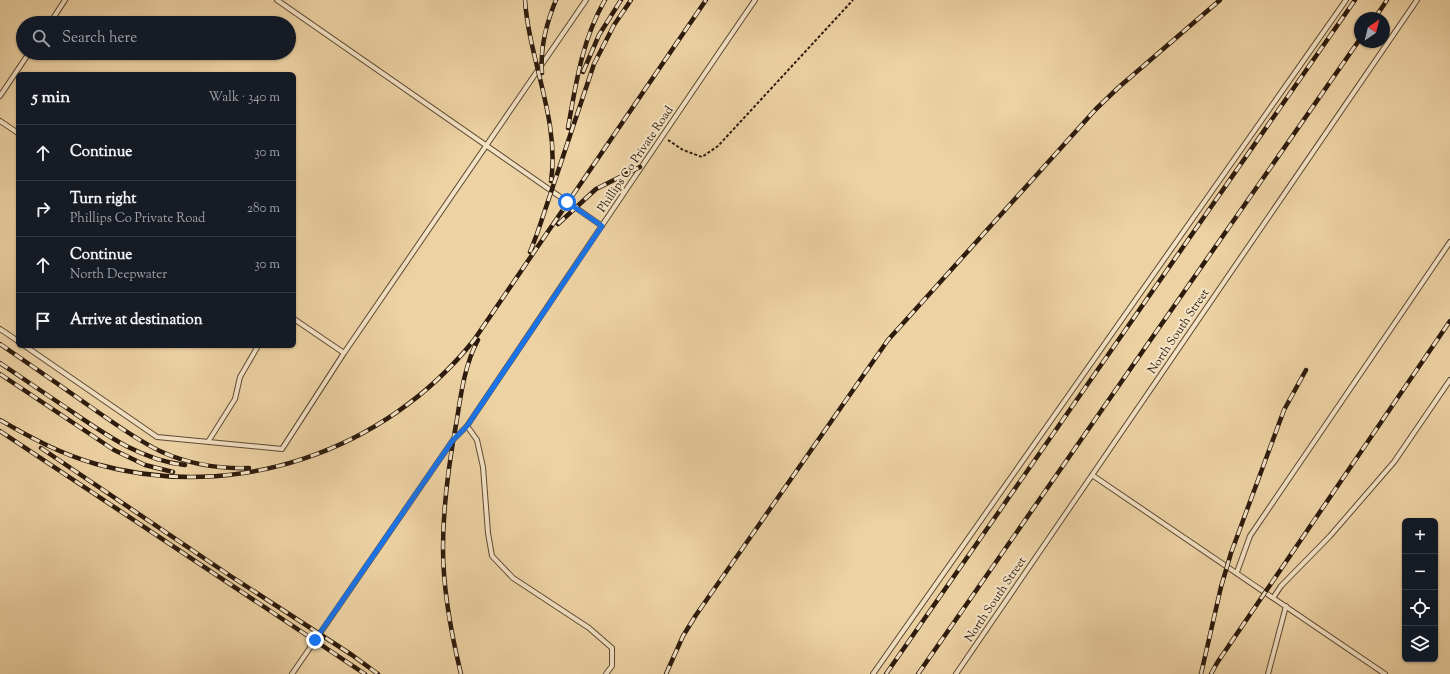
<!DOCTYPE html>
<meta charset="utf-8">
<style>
:root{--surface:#171b24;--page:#20242c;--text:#f1f3f6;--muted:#9ea1a6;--line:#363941}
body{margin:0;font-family:"Sorts Mill Goudy",serif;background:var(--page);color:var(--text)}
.controls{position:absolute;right:12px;bottom:12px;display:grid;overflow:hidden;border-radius:6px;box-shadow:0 1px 3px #0004}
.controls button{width:36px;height:36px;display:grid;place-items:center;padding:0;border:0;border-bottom:1px solid var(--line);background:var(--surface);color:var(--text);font:20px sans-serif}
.compass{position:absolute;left:1354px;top:12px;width:36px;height:36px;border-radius:50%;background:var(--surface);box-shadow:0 1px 3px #0004;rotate:35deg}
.stop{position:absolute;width:12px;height:12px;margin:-9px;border:3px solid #1a73e8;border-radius:50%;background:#fff}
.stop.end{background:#1a73e8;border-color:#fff;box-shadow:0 1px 4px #0008}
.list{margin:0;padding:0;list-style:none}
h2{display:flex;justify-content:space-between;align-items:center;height:52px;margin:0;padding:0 16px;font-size:17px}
h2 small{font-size:13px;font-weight:400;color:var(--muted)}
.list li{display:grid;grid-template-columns:26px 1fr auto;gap:12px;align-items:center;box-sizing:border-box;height:56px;padding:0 16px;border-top:1px solid var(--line)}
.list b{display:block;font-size:15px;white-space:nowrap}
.list p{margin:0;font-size:13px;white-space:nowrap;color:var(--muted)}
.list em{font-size:13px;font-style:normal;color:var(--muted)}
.icon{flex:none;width:22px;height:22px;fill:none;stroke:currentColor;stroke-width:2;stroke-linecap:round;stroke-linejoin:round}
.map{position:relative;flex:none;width:1450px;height:674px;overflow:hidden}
.search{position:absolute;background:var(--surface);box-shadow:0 1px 3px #0004;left:16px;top:16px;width:280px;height:44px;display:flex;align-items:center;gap:10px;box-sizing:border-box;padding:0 14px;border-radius:22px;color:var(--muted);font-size:15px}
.panel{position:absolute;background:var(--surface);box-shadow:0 1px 3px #0004;left:16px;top:72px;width:280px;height:276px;border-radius:6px}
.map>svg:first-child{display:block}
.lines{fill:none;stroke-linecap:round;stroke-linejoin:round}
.service-casing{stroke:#5d4933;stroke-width:6}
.path{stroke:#2d1b0d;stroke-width:2;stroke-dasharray:3 2;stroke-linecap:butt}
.service{stroke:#f3e2c4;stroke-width:4}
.rail-casing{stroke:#2d1b0d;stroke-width:4.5}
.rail{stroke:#f3e2c4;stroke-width:3;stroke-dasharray:9;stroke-linecap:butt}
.route{stroke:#1a73e8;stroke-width:5}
.labels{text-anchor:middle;stroke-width:4;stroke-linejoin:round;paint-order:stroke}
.street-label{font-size:12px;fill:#2d1b0d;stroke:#f3e2c4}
</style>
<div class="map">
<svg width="1450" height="674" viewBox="0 0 1450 674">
<rect width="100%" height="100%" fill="#edd2a4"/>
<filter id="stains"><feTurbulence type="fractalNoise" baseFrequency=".005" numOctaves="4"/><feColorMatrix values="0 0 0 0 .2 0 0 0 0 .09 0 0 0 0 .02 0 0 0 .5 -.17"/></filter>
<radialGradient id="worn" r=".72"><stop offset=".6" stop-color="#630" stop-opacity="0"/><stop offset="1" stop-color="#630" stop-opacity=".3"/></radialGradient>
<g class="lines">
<defs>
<path id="service" d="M277,0L602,226
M50,23L65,0
M0,96L29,53
M0,121L18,133
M0,329L18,341
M25,346L157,437L282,449L344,353L294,319
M344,353L586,0
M467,426L477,440L483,467L488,533L492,556L513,578L589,628L612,648V666L606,674
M208,442L235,399L240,377L258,346
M1092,475L1385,674
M1237,572L1250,536L1450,242
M1273,598L1281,586L1330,536L1394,462L1450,380
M292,674L453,440L467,426C563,284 658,141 755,0
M873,674L1346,0
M956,674L1417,0
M1268,674L1286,606"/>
</defs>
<use href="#service" class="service-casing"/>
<path class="path" d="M668,140L683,150L702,157L718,146L853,0"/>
<use href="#service" class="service"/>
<defs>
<path id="rail" d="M525,0C529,60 560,121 551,181
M1375,18L1387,0
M583,72L599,35L621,0
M542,73C540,47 546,24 556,0
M568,128C576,83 582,40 605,0
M558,224L596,189L640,167
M530,252L537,234L594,64L614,25L631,0
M0,344C32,366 64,388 95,410C117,425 138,441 162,452C189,464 220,469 249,468
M0,363C24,379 47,395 71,411C106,435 141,460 185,465
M0,374L114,450L145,465L173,472
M0,420C31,438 61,454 96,464C235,503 385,452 474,340L706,0
M0,431L365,674
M41,448L229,575L352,655L378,674
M461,674C451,633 443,590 443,548C443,505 449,462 457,419C461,393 465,364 478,340
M666,674L683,636L696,615L888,340L1096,109L1119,87L1220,0
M886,674L1355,0
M918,674L1360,39
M1201,674L1221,587L1231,553L1284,410L1306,370
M1211,674L1217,663L1450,321"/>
</defs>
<use href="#rail" class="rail-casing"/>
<use href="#rail" class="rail"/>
</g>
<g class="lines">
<path class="route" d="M315,640L340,604L453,440L467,426L602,226L567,202"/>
</g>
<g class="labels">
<g class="street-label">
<text transform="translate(635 159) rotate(-56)" y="4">Phillips Co Private Road</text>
<text transform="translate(1178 331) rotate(-56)" y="4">North South Street</text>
<text transform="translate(995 599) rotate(-56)" y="4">North South Street</text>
</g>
</g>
<rect width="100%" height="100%" filter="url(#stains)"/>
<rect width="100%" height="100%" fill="url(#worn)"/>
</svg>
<div class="controls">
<button>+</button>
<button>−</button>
<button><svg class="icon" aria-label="locate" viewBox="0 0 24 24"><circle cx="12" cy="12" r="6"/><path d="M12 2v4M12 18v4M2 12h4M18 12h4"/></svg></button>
<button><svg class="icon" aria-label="layers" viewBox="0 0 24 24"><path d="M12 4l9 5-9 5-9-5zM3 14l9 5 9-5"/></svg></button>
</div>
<svg class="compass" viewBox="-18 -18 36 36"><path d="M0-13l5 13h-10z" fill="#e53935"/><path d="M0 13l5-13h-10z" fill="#9ea1a6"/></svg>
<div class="stop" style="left:567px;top:202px"></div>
<div class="stop end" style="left:315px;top:640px"></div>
<div class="search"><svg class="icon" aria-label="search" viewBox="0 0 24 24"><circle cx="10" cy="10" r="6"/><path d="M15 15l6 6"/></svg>Search here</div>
<section class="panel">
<h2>5 min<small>Walk · 340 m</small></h2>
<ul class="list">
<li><svg class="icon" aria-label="ahead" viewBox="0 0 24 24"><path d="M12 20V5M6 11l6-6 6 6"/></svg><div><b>Continue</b></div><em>30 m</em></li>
<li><svg class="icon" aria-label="right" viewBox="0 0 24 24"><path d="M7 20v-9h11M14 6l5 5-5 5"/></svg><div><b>Turn right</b><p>Phillips Co Private Road</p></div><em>280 m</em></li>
<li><svg class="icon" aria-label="ahead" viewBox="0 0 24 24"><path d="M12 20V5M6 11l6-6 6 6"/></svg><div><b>Continue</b><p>North Deepwater</p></div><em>30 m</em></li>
<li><svg class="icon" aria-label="arrive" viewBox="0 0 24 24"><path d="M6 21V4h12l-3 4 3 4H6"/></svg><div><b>Arrive at destination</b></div></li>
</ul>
</section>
</div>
